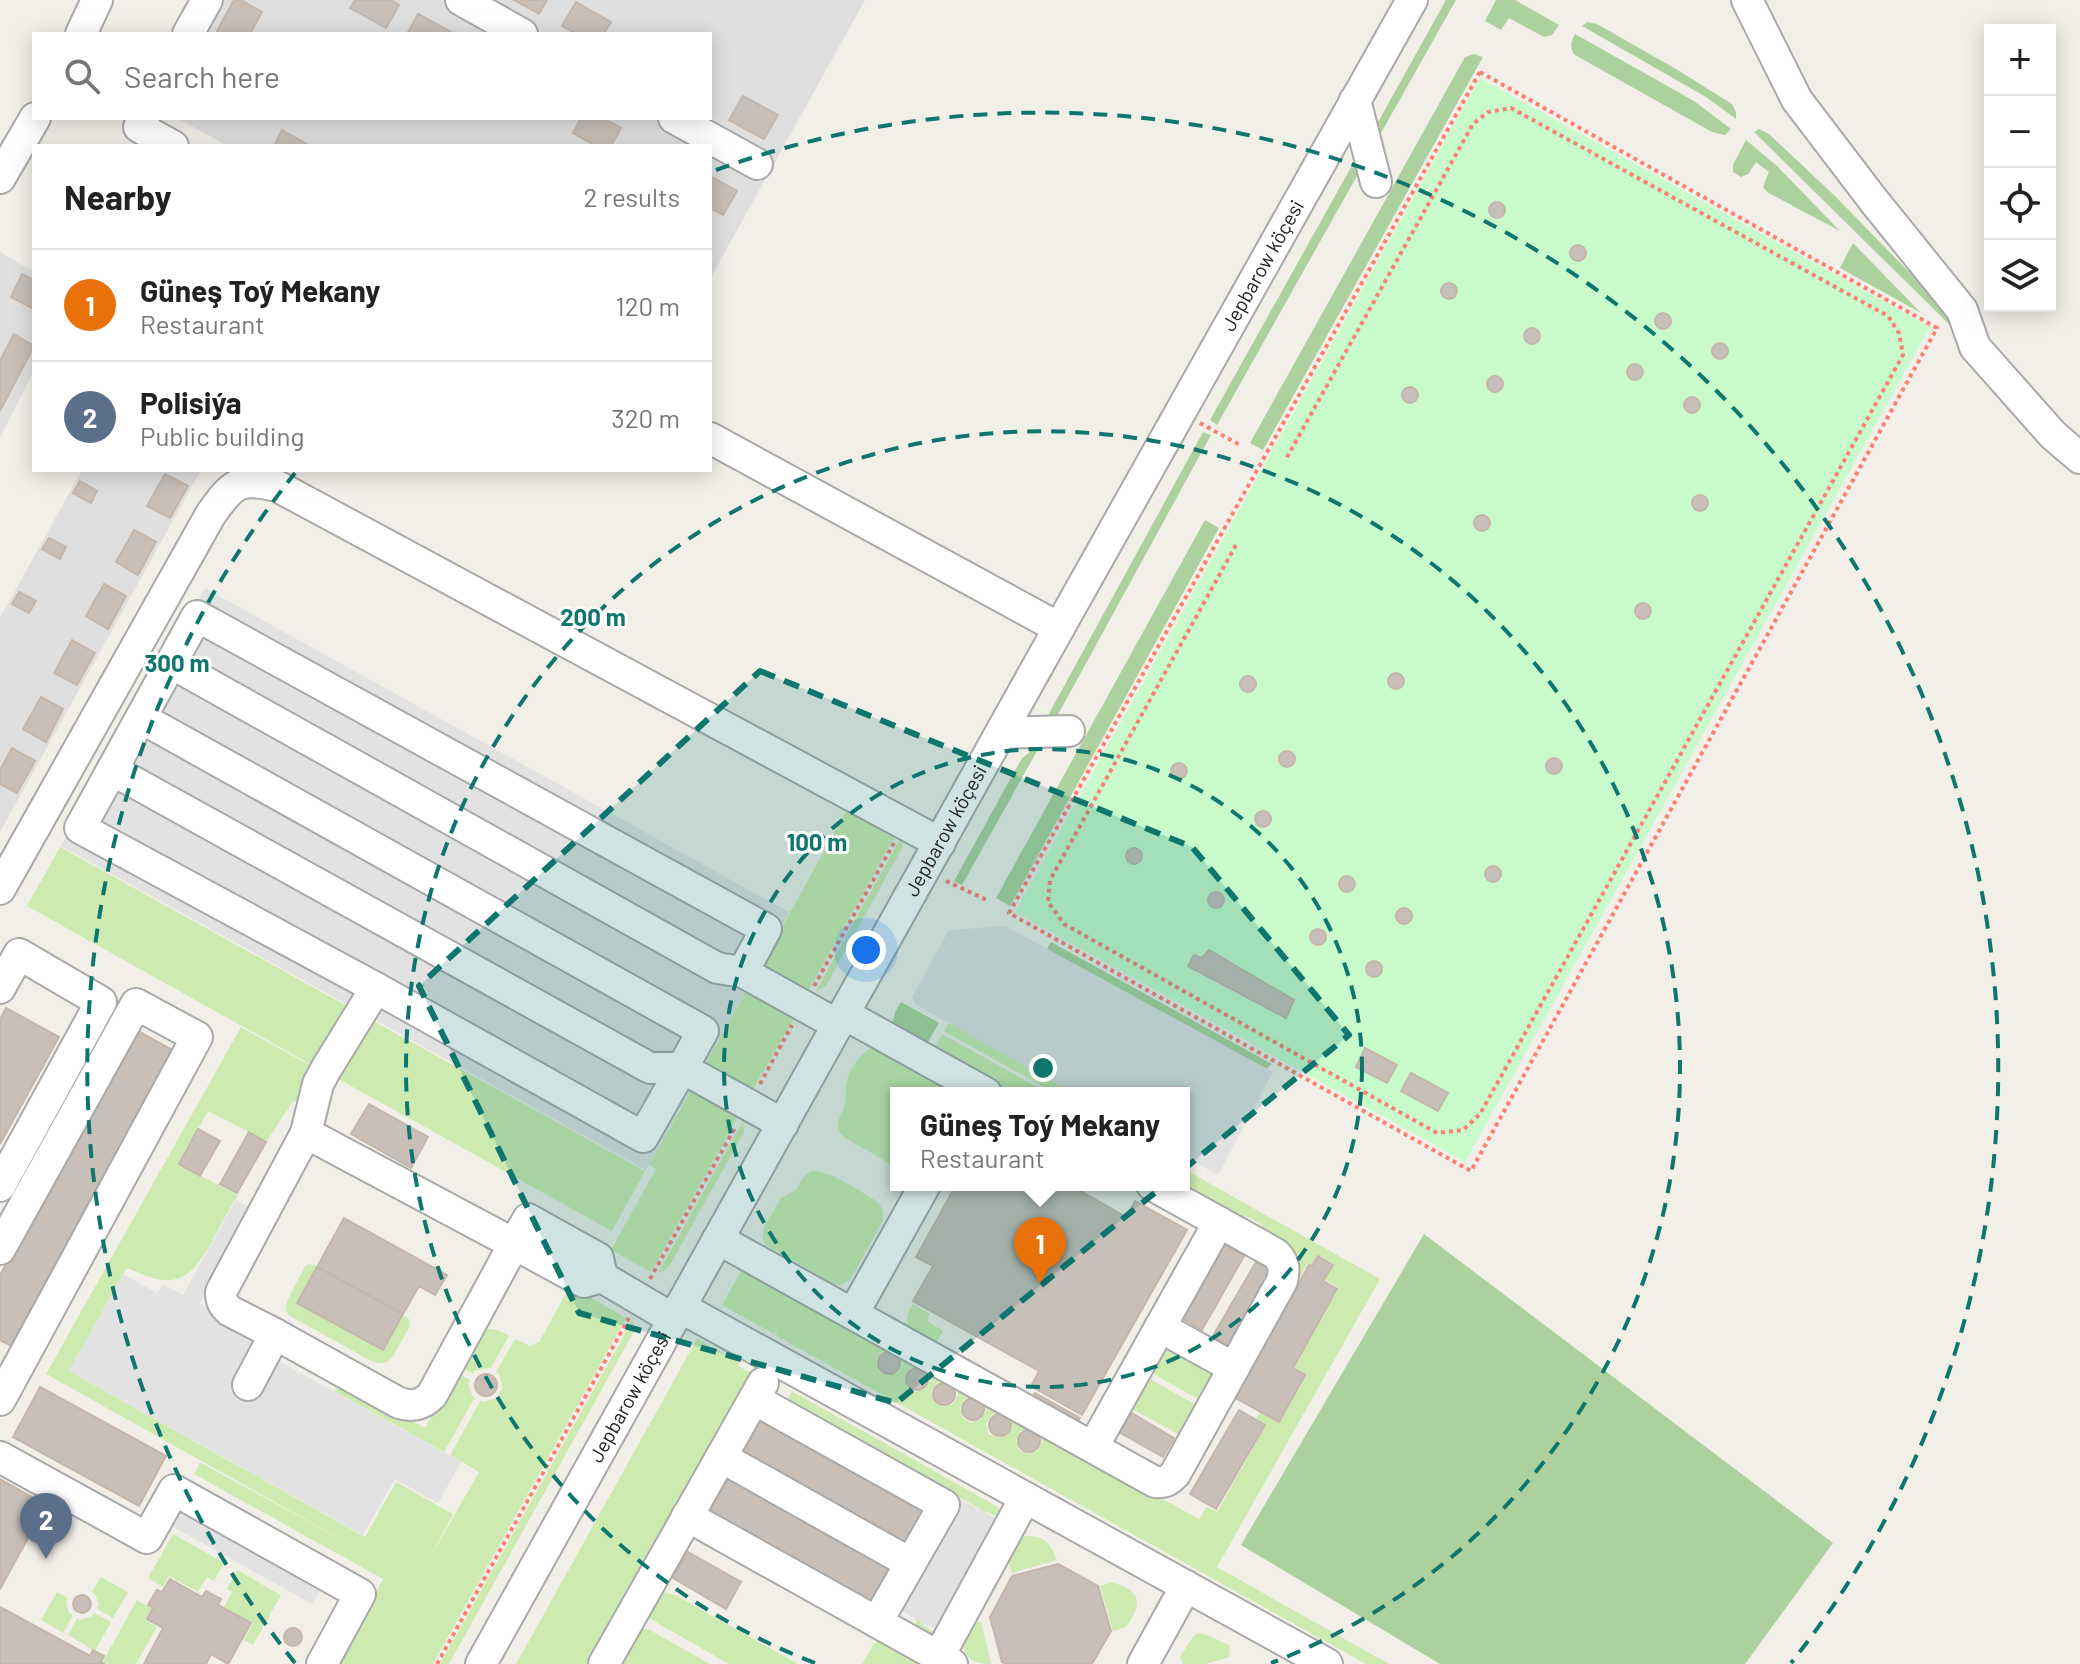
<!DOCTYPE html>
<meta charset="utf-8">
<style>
:root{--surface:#fff;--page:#f2f2f2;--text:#222;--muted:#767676;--line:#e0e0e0;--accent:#1a73e8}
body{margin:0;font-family:Barlow,sans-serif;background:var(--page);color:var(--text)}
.controls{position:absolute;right:24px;top:24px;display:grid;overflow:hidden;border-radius:0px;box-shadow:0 4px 20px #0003}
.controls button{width:72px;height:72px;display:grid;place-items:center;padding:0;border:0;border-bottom:2px solid var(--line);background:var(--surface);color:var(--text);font:40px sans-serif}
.you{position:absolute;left:866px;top:950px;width:28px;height:28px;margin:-20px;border:6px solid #fff;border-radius:50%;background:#1a73e8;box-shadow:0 0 0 12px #1a73e833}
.badge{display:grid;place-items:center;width:52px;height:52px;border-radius:50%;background:var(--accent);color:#fff;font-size:26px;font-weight:700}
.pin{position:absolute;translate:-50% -66px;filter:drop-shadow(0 2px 4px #0008)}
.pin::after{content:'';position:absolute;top:42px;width:28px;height:24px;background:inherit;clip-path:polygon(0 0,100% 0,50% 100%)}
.popup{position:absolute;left:890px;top:1087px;width:300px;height:104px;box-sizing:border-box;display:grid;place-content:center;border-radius:0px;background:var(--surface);filter:drop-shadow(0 2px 6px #0005);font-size:26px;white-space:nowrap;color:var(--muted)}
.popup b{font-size:30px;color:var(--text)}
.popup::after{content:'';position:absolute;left:50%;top:100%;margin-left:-16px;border:16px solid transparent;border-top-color:var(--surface)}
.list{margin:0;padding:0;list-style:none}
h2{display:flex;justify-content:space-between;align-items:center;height:104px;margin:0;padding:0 32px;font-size:34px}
h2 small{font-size:26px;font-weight:400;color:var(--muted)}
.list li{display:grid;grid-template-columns:52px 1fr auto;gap:24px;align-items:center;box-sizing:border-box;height:112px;padding:0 32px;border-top:2px solid var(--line)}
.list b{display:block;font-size:30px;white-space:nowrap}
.list p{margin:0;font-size:26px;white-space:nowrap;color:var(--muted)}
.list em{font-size:26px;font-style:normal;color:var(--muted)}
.icon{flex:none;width:44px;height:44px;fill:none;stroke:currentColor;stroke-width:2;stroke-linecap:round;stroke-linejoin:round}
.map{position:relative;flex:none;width:2080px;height:1664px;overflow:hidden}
.search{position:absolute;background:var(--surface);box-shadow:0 4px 20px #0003;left:32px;top:32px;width:680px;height:88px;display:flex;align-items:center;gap:20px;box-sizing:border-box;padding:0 28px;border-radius:0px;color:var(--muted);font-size:30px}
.panel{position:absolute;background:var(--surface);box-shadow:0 4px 20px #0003;left:32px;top:144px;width:680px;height:328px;border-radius:0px}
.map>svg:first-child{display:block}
.residential{fill:#e0dfdf}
.grass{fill:#cdebb0}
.forest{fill:#add19e}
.park{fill:#c8facc}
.parking{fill:#e2e2e2}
.building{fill:#c7bfb8;stroke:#c4b6ab;stroke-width:2}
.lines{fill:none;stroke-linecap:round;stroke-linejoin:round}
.minor-casing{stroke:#a9a9a9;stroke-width:34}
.path{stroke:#fa8072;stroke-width:4;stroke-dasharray:4 4;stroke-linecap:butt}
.minor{stroke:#fff;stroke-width:30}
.marked{fill:#0f766e;fill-opacity:0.2;stroke:#0f766e;stroke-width:6;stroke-dasharray:16 10;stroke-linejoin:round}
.ring{fill:none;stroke:#0f766e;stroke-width:4;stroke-dasharray:14 10}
.labels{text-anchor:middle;stroke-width:6;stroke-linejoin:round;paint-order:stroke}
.street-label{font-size:20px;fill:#222;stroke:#fff}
.centre{fill:#0f766e;stroke:#fff;stroke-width:4}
.ring-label{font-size:24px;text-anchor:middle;font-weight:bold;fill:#0f766e;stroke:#fff;stroke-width:6;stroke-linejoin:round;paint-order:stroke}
</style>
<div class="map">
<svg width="2080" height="1664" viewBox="0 0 2080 1664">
<rect width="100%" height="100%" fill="#f2efe9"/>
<path class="residential" d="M195,0H865L710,279V146H228L177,118H710V34H196Z
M0,252L34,272V371L0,437Z
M82,470H201L0,832V618Z"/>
<path class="grass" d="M847,810L895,836L808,991H803L760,967Z
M900,839L903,844L902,848L826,986L816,991Z
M60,847L354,1010L317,1068L27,906Z
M747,989L795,1016L752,1091L704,1067Z
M368,1018L645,1171L612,1231L331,1075Z
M949,1023L1073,1093H1054L944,1031Z
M241,1027L317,1069L307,1094L291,1104L267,1141L208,1111L178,1164L238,1195C228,1211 219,1228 210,1245C186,1287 169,1287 127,1268L69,1371L249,1472L283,1435L260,1478L365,1537L396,1482L453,1514L428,1561L479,1472L450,1455L481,1400L484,1402L497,1398L503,1387L499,1374L496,1372L515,1339L530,1346L539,1342L570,1286L626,1318L433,1664H337L383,1579L194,1474L200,1462L364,1552L46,1374Z
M942,1034L1048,1093H1007L933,1051Z
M872,1048L878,1049L941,1085L950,1093H896V1167L847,1139C830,1126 841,1119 845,1104C847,1098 845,1091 846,1085C848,1072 860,1053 872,1048Z
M692,1089L739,1115L651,1272L611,1250L656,1169L649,1165Z
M743,1121L744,1132L671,1263L667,1269L658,1273Z
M1184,1169L1380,1279L1217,1567L1389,1664H1366L775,1335L781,1324L774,1334L722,1305L742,1270L815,1311H825L890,1350L881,1353L876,1361L879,1371L887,1376L897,1373L902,1365L899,1355L918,1366L909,1369L904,1378L907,1387L915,1392L925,1389L930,1380L927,1371L946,1381L936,1384L931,1392L935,1402L943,1407L953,1404L958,1395L955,1386L974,1397L964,1399L960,1408L963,1418L971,1423L981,1419L986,1411L983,1401L1000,1412L991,1415L986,1424L989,1434L998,1438L1008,1435L1013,1427L1010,1417L1030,1428L1021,1431L1016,1440L1019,1450L1028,1454L1038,1451L1042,1442L1038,1430L1199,1519L1207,1507L1217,1512L1266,1425L1256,1419L1260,1412L1280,1422L1306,1375L1294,1368L1339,1288L1325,1280L1334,1264L1318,1255L1312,1265L1308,1263L1296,1284L1258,1235L1263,1225L1246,1216L1240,1225L1169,1185H1184Z
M811,1171C833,1171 856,1190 875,1200C886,1209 885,1217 879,1228L850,1280L840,1285L834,1284L766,1245L763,1241V1229L781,1198L796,1190L804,1176Z
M309,1264L317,1266L297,1303L383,1350L403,1315L409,1319L410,1326L392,1358C385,1364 382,1364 373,1362L290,1316L286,1311L287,1301L305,1266Z
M913,1304L930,1314L927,1321L943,1331L932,1349L906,1328L908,1313Z
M632,1321L636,1328L449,1664H440Z
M491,1329L500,1331L509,1336L490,1369L488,1368L475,1371L473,1374L459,1366L484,1330Z
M697,1339L739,1362L738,1366L753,1374L591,1664H516Z
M1166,1347L1215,1371L1207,1404L1147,1370Z
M456,1372L470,1380L468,1383L472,1395L475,1397L444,1452L334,1391L341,1387L350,1386L425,1428Z
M1144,1376L1204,1409L1187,1439L1127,1406Z
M792,1391L998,1507L1001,1510L1000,1514L997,1516L984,1511L921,1623L935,1633L934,1636L914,1626L980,1509L787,1400Z
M173,1534L224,1563L214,1581L207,1577L198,1592L169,1576L163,1587L148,1578Z
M1027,1536C1044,1535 1052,1545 1057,1560L1012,1573L1008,1561L1020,1537Z
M237,1570L281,1595L253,1645L244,1640L253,1623L224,1607L232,1592L227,1589Z
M101,1577L128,1592L113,1618L97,1609L99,1605L95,1594L92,1592Z
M1112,1582C1142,1592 1143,1602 1126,1627L1113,1631L1100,1586Z
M57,1592L68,1598L66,1602L69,1613L73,1615L63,1633L41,1620Z
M664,1592L675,1595L798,1664H729L647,1617L659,1594Z
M137,1600L152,1609L145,1620L157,1627L136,1664H108L103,1661Z
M94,1613L111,1622L95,1651L68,1635L77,1618L81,1620L92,1616Z
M981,1621L991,1664C976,1664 968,1661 963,1646C965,1636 970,1624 981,1621Z
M643,1628L650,1630L710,1664H618L638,1629Z
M1198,1633L1207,1635L1229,1645L1230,1657L1205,1664H1183L1180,1657L1192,1638Z
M878,1641H881L924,1664H862L873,1645Z"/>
<path class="forest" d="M1446,0H1456L1381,133L1378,122Z
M1496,0H1515L1559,25L1552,35L1544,37L1509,18L1501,30L1485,21Z
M1587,22L1597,24L1676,69L1732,104L1736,112V119L1706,97L1582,26Z
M1575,34L1694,101L1731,129L1725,135L1712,132L1575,55C1569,47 1571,42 1575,34Z
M1474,54L1483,57L1263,450L1250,443L1465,57Z
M1759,129L1769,134L1835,196L1958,322L1960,335L1754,132Z
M1746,140L1777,166L1840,231L1767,192L1763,187L1769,172L1756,162L1748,174L1741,177L1733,172V165Z
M1355,160L1362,167L1217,425L1210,420Z
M1853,243L1921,313L1840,268Z
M1203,432L1211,435L1055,720L1046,719Z
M1205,520L1219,528L1010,906L996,898Z
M1031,751H1037L962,885L954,881L1022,758Z
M1051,942L1272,1064L1266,1069L1047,949Z
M901,1002L939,1023L928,1042L893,1022L895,1012Z
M1424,1234L1833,1543L1745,1664H1440L1241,1545Z"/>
<path class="park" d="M1480,78L1930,327L1465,1162L1015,912Z"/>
<path class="parking" d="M205,588L789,912L646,1170L61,846Z
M1005,926L1273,1072L1218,1175L1184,1156V1093H1073L915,1004L912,997L949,930Z
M236,1200L253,1209L200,1304L258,1337L254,1347L461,1462L438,1503L395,1479L363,1535L69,1371L123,1274L157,1293L163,1284L183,1295Z
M960,1499L1000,1521L939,1632L898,1609Z
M179,1510L321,1589L312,1604L170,1525Z"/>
<path class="building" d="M234,0H241L262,12L250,34H222L217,31Z
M355,0H391L399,5L386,28L350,8Z
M514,0H547L539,14Z
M576,2L611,22L604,34H576L562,26Z
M418,14L453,33L452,34H407Z
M743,96L778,115L764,139L729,120Z
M581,118H603L621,128L611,146H596L573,133Z
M282,130L310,146H274Z
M710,176L737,191L723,215L710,208Z
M1489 210a8 8 0 1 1 16 0a8 8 0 1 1-16 0Z
M1570 253a8 8 0 1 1 16 0a8 8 0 1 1-16 0Z
M22,274L34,280V309L11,297Z
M1441 291a8 8 0 1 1 16 0a8 8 0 1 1-16 0Z
M1655 321a8 8 0 1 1 16 0a8 8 0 1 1-16 0Z
M1524 336a8 8 0 1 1 16 0a8 8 0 1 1-16 0Z
M14,334L34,346L0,411V361Z
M1712 351a8 8 0 1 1 16 0a8 8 0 1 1-16 0Z
M1627 372a8 8 0 1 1 16 0a8 8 0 1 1-16 0Z
M1487 384a8 8 0 1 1 16 0a8 8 0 1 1-16 0Z
M1402 395a8 8 0 1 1 16 0a8 8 0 1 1-16 0Z
M1684 405a8 8 0 1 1 16 0a8 8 0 1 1-16 0Z
M165,474L188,486L170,518L147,506Z
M80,481L97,491L91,503L73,493Z
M1692 503a8 8 0 1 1 16 0a8 8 0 1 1-16 0Z
M1474 523a8 8 0 1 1 16 0a8 8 0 1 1-16 0Z
M134,530L156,542L138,575L116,562Z
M49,538L66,547L60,559L42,549Z
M104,584L126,596L108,629L86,616Z
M19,592L36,601L29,613L12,604Z
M1635 611a8 8 0 1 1 16 0a8 8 0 1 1-16 0Z
M72,640L95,653L77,685L54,673Z
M1388 681a8 8 0 1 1 16 0a8 8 0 1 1-16 0Z
M1240 684a8 8 0 1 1 16 0a8 8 0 1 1-16 0Z
M41,697L63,709L46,742L23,729Z
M12,748L35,761L17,793L0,784V770Z
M1279 759a8 8 0 1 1 16 0a8 8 0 1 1-16 0Z
M1546 766a8 8 0 1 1 16 0a8 8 0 1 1-16 0Z
M1171 771a8 8 0 1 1 16 0a8 8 0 1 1-16 0Z
M1255 819a8 8 0 1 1 16 0a8 8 0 1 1-16 0Z
M1126 856a8 8 0 1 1 16 0a8 8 0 1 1-16 0Z
M1485 874a8 8 0 1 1 16 0a8 8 0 1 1-16 0Z
M1339 884a8 8 0 1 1 16 0a8 8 0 1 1-16 0Z
M1208 900a8 8 0 1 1 16 0a8 8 0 1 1-16 0Z
M1396 916a8 8 0 1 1 16 0a8 8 0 1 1-16 0Z
M1310 937a8 8 0 1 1 16 0a8 8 0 1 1-16 0Z
M1209,950L1294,1000L1286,1018L1188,966L1194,955L1202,958Z
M1366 969a8 8 0 1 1 16 0a8 8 0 1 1-16 0Z
M6,1008L59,1037L0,1144V1020Z
M136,1030L174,1051L11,1346L0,1340V1275Z
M1365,1048L1397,1065L1387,1083L1356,1067Z
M1411,1073L1448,1093L1438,1111L1401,1091Z
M369,1104L428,1137L411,1168L351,1134Z
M198,1129L220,1141L200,1176L179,1164Z
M249,1132L266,1142L237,1193L220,1184Z
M956,1185H1070L1126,1217L1135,1201L1187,1230L1082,1415L1031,1386L1039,1371L913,1301L933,1266L916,1257Z
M344,1218L447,1275L435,1295L419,1286L403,1314L317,1267Z
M1223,1244L1244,1256L1202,1330L1181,1318Z
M1318,1256L1333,1265L1323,1281L1337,1289L1293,1368L1305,1375L1279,1422L1234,1397L1309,1265L1312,1266Z
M1256,1262L1276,1274L1234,1348L1213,1336Z
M317,1267L403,1314L383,1350L297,1303Z
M878 1363a11 11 0 1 1 22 0a11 11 0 1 1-22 0Z
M906 1379a11 11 0 1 1 22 0a11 11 0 1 1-22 0Z
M475 1385a11 11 0 1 1 22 0a11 11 0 1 1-22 0Z
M933 1394a11 11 0 1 1 22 0a11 11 0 1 1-22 0Z
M40,1387L166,1456L139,1506L13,1437Z
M1035,1393L1080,1418L1076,1426L1031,1401Z
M962 1409a11 11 0 1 1 22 0a11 11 0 1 1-22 0Z
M1239,1410L1265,1425L1216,1509L1190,1494Z
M1130,1412L1174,1438L1163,1457L1119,1432Z
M989 1425a11 11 0 1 1 22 0a11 11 0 1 1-22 0Z
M757,1417L925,1511L906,1544L739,1451Z
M1018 1441a11 11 0 1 1 22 0a11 11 0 1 1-22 0Z
M725,1476L892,1570L873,1603L706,1509Z
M0,1479L46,1505L0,1589Z
M688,1552L741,1582L726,1609L673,1578Z
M1058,1564L1098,1586L1111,1631L1092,1664H1006L1002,1662L990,1617L1012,1576Z
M170,1579L202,1597L206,1591L221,1599L218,1605L251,1623L228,1664L211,1654L206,1664H144L163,1628L147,1619L153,1608L148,1605L157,1590L162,1592Z
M73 1604a9 9 0 1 1 18 0a9 9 0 1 1-18 0Z
M0,1607L90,1656L93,1650L104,1656L101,1662L105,1664H0Z
M284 1637a9 9 0 1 1 18 0a9 9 0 1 1-18 0Z"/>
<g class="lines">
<defs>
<g id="minor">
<path d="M461,0L522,34"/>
<path d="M1747,0L1797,100L1874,201L1962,310L1975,347L2053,435L2080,458"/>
<path d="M81,34L97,0"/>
<path d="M188,34L207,0"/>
<path d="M1355,100L1376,182"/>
<path d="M144,118L139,127L173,146"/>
<path d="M674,118L757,164"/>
<path d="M0,178L35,118"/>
<path d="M710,438L1059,628"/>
<path d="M171,663L717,968L743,972L838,1025"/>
<path d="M141,718L703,1031L643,1137L376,988L80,828L197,616L766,929L743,972"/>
<path d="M1001,733L1069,731"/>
<path d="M112,770L650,1068H682L783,1124"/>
<path d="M0,889L211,514C233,483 239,477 277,486L940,843"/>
<path d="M0,988L19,954L101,1002L0,1186"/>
<path d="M844,1014L986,1093"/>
<path d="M306,1133L318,1084L326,1069L376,988"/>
<path d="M718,1239L1155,1482C1165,1483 1168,1481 1175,1474L1282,1281C1285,1268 1284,1263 1276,1254L1152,1185"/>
<path d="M0,1249L136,1004L197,1037L0,1400"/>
<path d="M680,1307L1327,1664"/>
<path d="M853,1314L925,1185"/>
<path d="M1160,1327L1234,1368"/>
<path d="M275,1334L230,1311C223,1305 221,1301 221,1292L306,1133L514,1244L528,1219L598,1258L602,1277"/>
<path d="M248,1385L275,1334L399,1403C413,1407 422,1405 432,1395L514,1244L584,1282L602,1277L673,1319"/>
<path d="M754,1399L944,1505L877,1622"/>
<path d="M1093,1447L1219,1222"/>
<path d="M0,1457L147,1538L174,1490L360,1594L322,1664"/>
<path d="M721,1457L910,1563"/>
<path d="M687,1516L952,1664"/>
<path d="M939,1656L1025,1498"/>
<path id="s1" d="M481,1664L1059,628L1412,0"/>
<path d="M604,1664L763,1383"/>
<path d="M1143,1664L1186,1586"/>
</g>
</defs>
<use href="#minor" class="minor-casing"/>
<path class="path" d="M1480,72L1937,328L1471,1171L1009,913Z
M1200,423L1240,445
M1236,545L1050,880L1048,902L1064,924L1437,1133L1463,1130L1480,1114L1903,355L1899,333L1888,316L1511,108L1488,112L1473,124L1286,459
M946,881L987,900
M814,986L894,843
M760,1084L792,1025
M650,1279L736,1126
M437,1664L629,1318"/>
<use href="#minor" class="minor"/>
</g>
<path class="marked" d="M760,671L1192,847L1349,1035L896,1403L579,1313L419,986Z"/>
<g class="ring">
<circle cx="1043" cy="1068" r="319"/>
<path d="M815 1663A637 637 0 1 1 1271 1663"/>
<path d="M295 1663A956 956 0 0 1 295 473M716 170A956 956 0 0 1 1791 1663"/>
</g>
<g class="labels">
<g class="street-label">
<text dy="7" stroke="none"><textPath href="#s1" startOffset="1602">Jepbarow köçesi</textPath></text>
<text dy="7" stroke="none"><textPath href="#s1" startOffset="954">Jepbarow köçesi</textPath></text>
<text dy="7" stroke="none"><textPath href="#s1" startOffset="306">Jepbarow köçesi</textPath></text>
</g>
</g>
<circle cx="1043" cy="1068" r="12" class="centre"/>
<g class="ring-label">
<text x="593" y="626">200 m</text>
<text x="177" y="672">300 m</text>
<text x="817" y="851">100 m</text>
</g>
</svg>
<div class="controls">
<button>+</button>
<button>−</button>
<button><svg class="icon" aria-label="locate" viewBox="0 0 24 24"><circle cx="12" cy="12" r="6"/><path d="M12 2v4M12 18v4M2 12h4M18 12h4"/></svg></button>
<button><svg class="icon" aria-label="layers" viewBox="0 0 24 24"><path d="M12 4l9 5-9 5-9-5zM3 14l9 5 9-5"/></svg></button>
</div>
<div class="you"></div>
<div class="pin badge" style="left:1040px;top:1283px;background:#e8710a">1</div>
<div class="popup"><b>Güneş Toý Mekany</b>Restaurant</div>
<div class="pin badge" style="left:46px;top:1559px;background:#5c6f8a">2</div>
<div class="search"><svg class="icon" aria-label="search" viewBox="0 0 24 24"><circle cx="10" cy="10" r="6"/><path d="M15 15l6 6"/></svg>Search here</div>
<section class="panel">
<h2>Nearby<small>2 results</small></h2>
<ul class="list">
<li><span class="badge" style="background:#e8710a">1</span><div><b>Güneş Toý Mekany</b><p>Restaurant</p></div><em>120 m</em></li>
<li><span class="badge" style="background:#5c6f8a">2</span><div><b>Polisiýa</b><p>Public building</p></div><em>320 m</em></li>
</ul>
</section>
</div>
